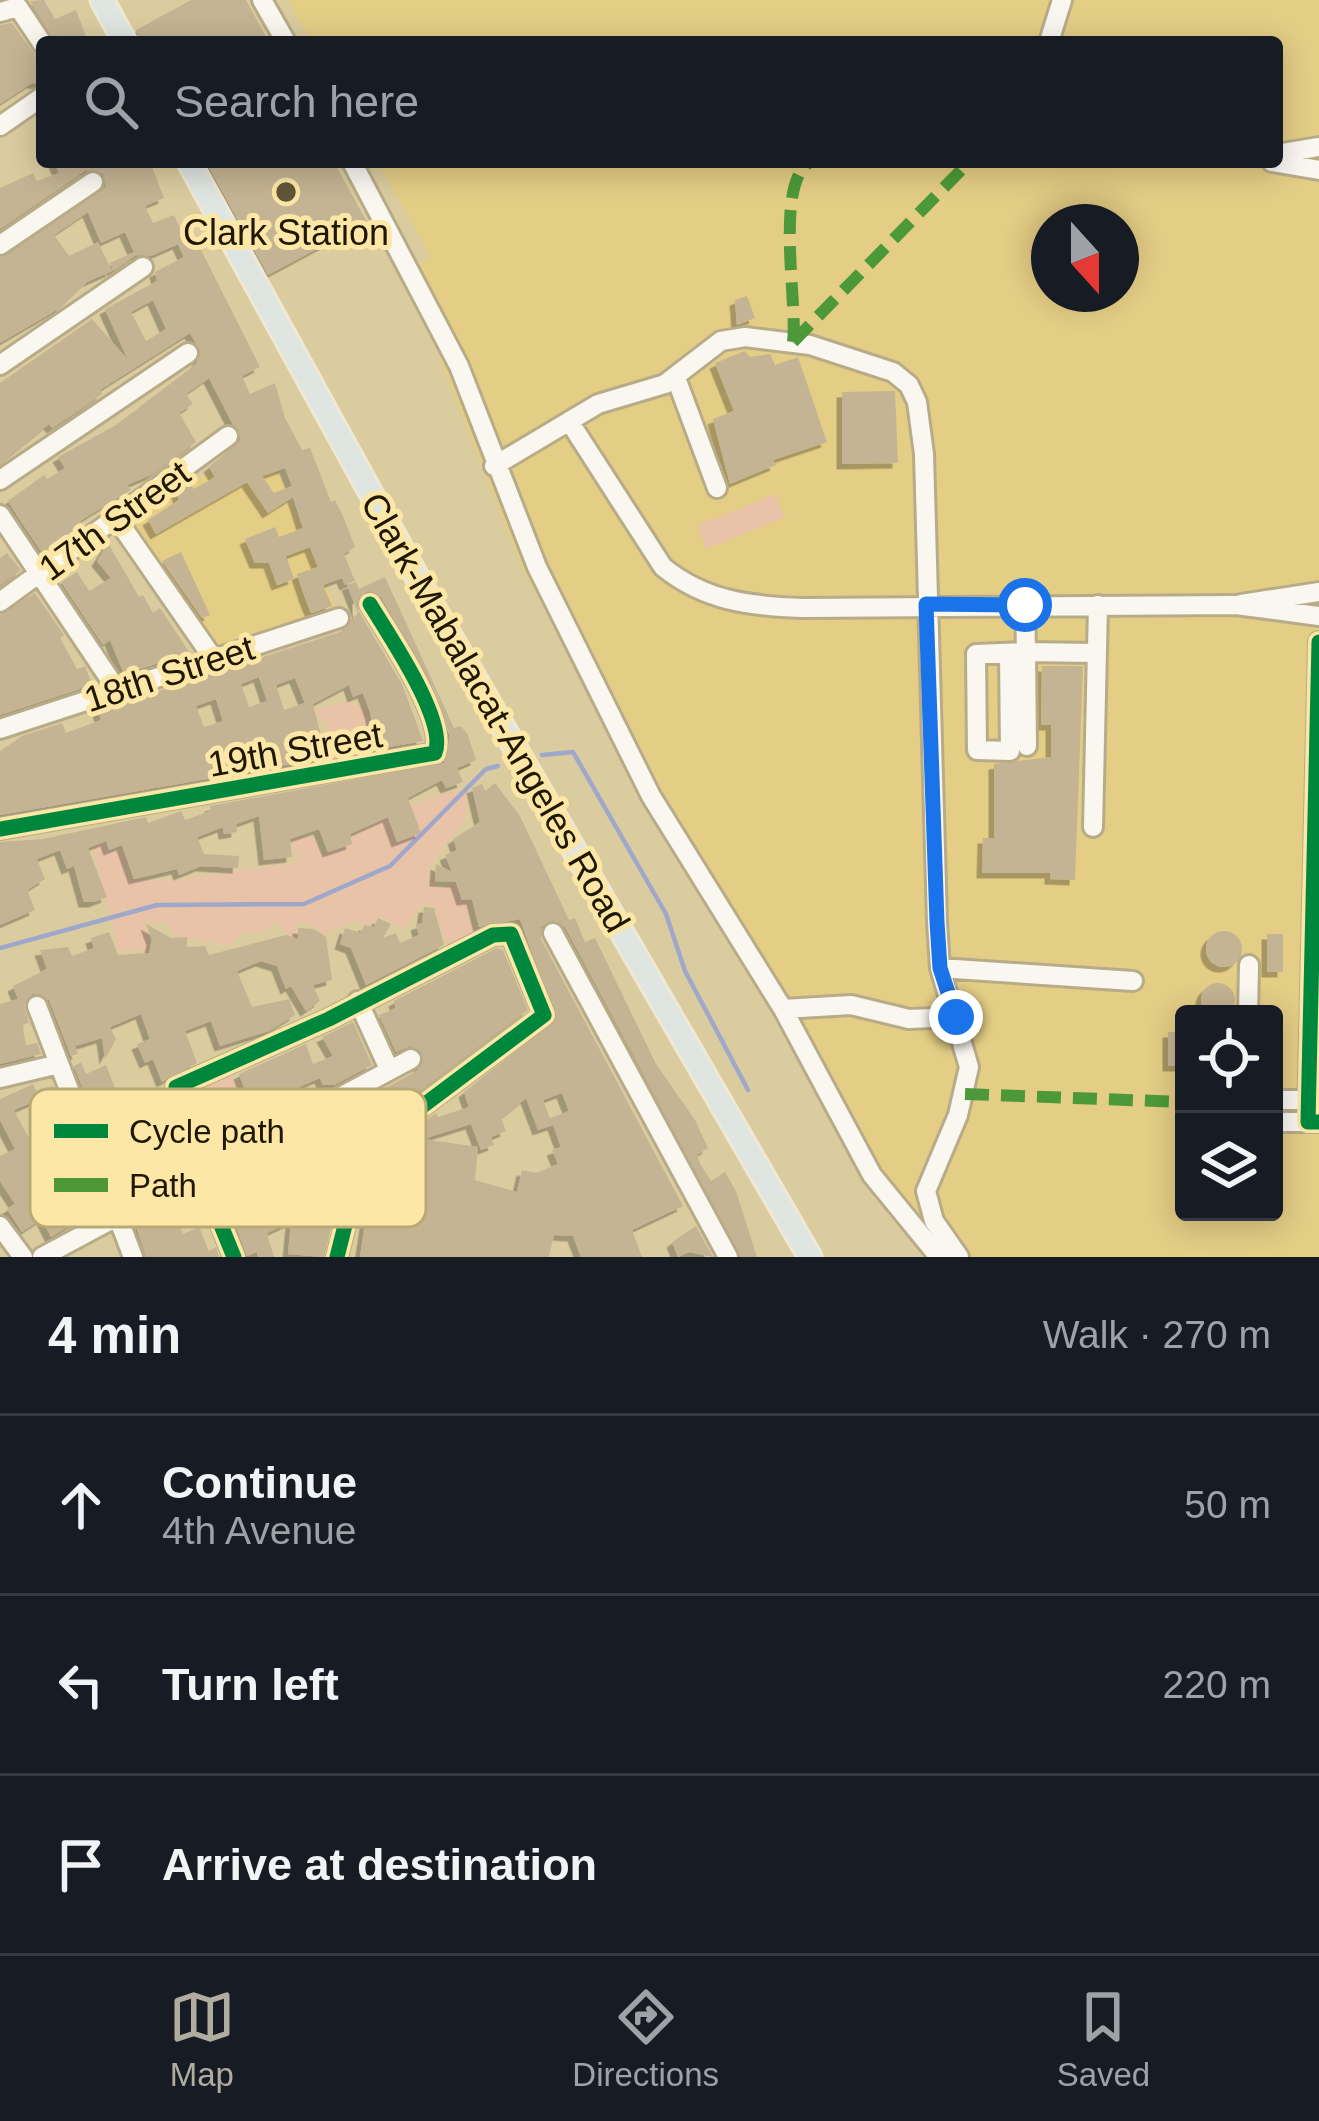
<!DOCTYPE html>
<meta charset="utf-8">
<style>
:root{--surface:#171b24;--page:#242831;--text:#f1f3f6;--muted:#9ea1a6;--line:#363941;--accent:#b0aca0}
body{margin:0;font-family:Arial,sans-serif;background:var(--page);color:var(--text)}
.controls{position:absolute;right:36px;bottom:36px;display:grid;overflow:hidden;border-radius:12px;box-shadow:0 6px 30px #0003}
.controls button{width:108px;height:108px;display:grid;place-items:center;padding:0;border:0;border-bottom:3px solid var(--line);background:var(--surface);color:var(--text);font:60px sans-serif}
.compass{position:absolute;left:1031px;top:204px;width:108px;height:108px;border-radius:50%;background:var(--surface);box-shadow:0 6px 30px #0003;rotate:159deg}
.stop{position:absolute;width:36px;height:36px;margin:-27px;border:9px solid #1a73e8;border-radius:50%;background:#fff}
.stop.end{background:#1a73e8;border-color:#fff;box-shadow:0 3px 12px #0008}
.list{margin:0;padding:0;list-style:none}
h2{display:flex;justify-content:space-between;align-items:center;height:156px;margin:0;padding:0 48px;font-size:51px}
h2 small{font-size:39px;font-weight:400;color:var(--muted)}
.list li{display:grid;grid-template-columns:78px 1fr auto;gap:36px;align-items:center;box-sizing:border-box;height:180px;padding:0 48px;border-top:3px solid var(--line)}
.list b{display:block;font-size:45px;white-space:nowrap}
.list p{margin:0;font-size:39px;white-space:nowrap;color:var(--muted)}
.list em{font-size:39px;font-style:normal;color:var(--muted)}
.icon{flex:none;width:66px;height:66px;fill:none;stroke:currentColor;stroke-width:2;stroke-linecap:round;stroke-linejoin:round}
.map{position:relative;flex:none;width:1319px;height:1257px;overflow:hidden}
.search{position:absolute;background:var(--surface);box-shadow:0 6px 30px #0003;left:36px;right:36px;top:36px;height:132px;display:flex;align-items:center;gap:30px;box-sizing:border-box;padding:0 42px;border-radius:12px;color:var(--muted);font-size:45px}
.sheet{height:696px;background:var(--surface)}
nav{display:flex;justify-content:space-around;align-items:center;box-sizing:border-box;height:168px;border-top:3px solid var(--line);background:var(--surface);font-size:33px;color:var(--muted)}
nav a{display:grid;justify-items:center;gap:6px}
nav .on{color:var(--accent)}
.map>svg:first-child{display:block}
.built{fill:#e4cd85;fill-rule:evenodd}
.green{fill:#e8c3a8}
.lines{fill:none;stroke-linecap:round;stroke-linejoin:round}
.stream{stroke:#9fa7ca;stroke-width:4.5}
.building{fill:#c5b493;fill-rule:evenodd;filter:url(#shadow)}
.minor-casing{stroke:#b8ac88;stroke-width:24}
.major-casing{stroke:#efe8d4;stroke-width:27}
.minor{stroke:#faf7f1;stroke-width:18}
.major{stroke:#dfe5e0;stroke-width:21}
.quiet{stroke:#4d9939;stroke-width:12;stroke-dasharray:24 12;stroke-linecap:butt}
.cycleway-casing{stroke:#fce7a6;stroke-width:22}
.cycleway{stroke:#00873e;stroke-width:15}
.route{stroke:#1a73e8;stroke-width:15}
.poi-dot{fill:#615638;stroke:#fce7a6;stroke-width:4.5}
.labels{text-anchor:middle;stroke-width:10;stroke-linejoin:round;paint-order:stroke}
.poi-label{font-size:36px;fill:#1f1700;stroke:#fce7a6}
.street-label{font-size:36px;fill:#1f1700;stroke:#fce7a6}
.key{fill:#fce7a6;stroke:#baa974;stroke-width:3}
.key-label{font-size:33px;fill:#1f1700}
</style>
<div class="map">
<svg width="1319" height="1257" viewBox="0 0 1319 1257">
<defs>
<filter id="shadow"><feDropShadow dx="-5.5" dy="5.5" stdDeviation="0" flood-color="#0004"/></filter>
</defs>
<rect width="100%" height="100%" fill="#dbcc9f"/>
<path class="built" d="M288,0H1319V1257H933L866,1177L523,570L405,272L431,257L378,162H1277V42H312ZM1049,222H1121V294H1049ZM1184,1014H1274V1212H1184Z
M265,441L339,614L205,656L121,523Z"/>
<path class="green" d="M775,494L785,517L706,549L697,526Z
M346,701L360,705L373,723L372,731L357,728L360,762L333,770L328,726L314,710Z
M467,789L466,817L428,869L438,889L456,884L459,900L470,902V924L488,933L450,954L435,906L422,903L404,929L378,916L373,925L354,921L324,935L310,923H297L295,950L284,944L288,934L274,920L267,932H242L231,946L173,935L167,923L145,921L150,951L118,950L92,842L126,855L128,879L176,880L297,862L292,837L315,838L322,854C368,827 413,797 467,789Z
M232,1074L245,1107L187,1127L176,1094Z"/>
<g class="lines">
<path class="stream" d="M542,755L573,752L666,914L685,971L748,1090
M0,948L157,905L304,904L390,866L486,769L498,766"/>
</g>
<path class="building" d="M44,0L55,19L76,10L88,42H55L30,1Z
M191,0H246L269,42H140L136,30Z
M12,23L32,51L42,56V84L32,83L0,104V25Z
M54,162H150L164,198L145,206L153,223L174,215L183,235L192,232L260,367L242,376L250,394L275,383L285,418L302,450L310,448L331,502L335,500L343,516L355,547L344,554L355,581L345,585L342,578L323,585L332,606L311,613L305,598L297,574L318,567L310,547L286,556L294,579L277,585L269,563H255L245,539L275,527L279,537L303,528L293,497L268,513L247,482L156,534L148,520L179,500L176,490L188,482L194,489L215,477L209,467L241,440L209,378L186,394L193,404L179,413L196,442L151,475L127,485L131,490L80,521L83,525L43,554L20,520L8,501L44,475L47,479L65,468L58,457L116,425L196,364L201,353L190,333L100,390L102,394L72,415L52,428L49,424L0,464V383L92,319L128,360L105,309L157,281L155,272L184,257L178,244L151,256L136,255L113,271L110,263L134,252L125,232L101,243L88,212L54,235L69,256L98,242L112,271L87,282L60,308L0,343V258L106,187L103,174L86,170L0,229V188L33,173L37,181L59,173ZM153,300L166,329L146,341L131,312ZM285,468L292,486L274,493L262,476Z
M206,162H334L367,222L268,275Z
M747,296L755,318L737,325L735,300Z
M745,351L750,357L770,354L775,365L798,357L827,442L773,460L776,465L730,484L713,419L734,411L715,363Z
M895,391L898,463L842,464V392Z
M108,543L139,597L143,595L153,613L160,608L190,653L124,674L110,640L103,645L61,582L77,572L89,591L111,578L97,561Z
M181,552L210,615L202,618L162,561Z
M7,553L21,570L0,585V558Z
M385,577L454,728L461,726L468,735L476,760L457,768L463,782L446,788L442,780L408,798L421,833L397,842L388,817L350,834L352,844L328,852L319,829L290,839L292,857L264,860L259,816L236,824L237,832L224,834L223,827L197,837L204,854L239,856L238,868L201,866L179,875L177,869L134,879L122,845L109,850L106,841L88,848L107,897L94,902H84L74,866L67,869L60,850L37,859L45,879L27,890L35,910L0,925V842L43,839L146,817L148,823L181,811L185,820L211,811L210,806L444,763L450,737L437,695L381,597L368,591L358,599V610L402,684L423,741L366,751L359,731L373,726L370,712L363,693L353,697L349,685L313,704L327,758L0,815V751L22,736L62,723L66,733L101,720L98,711L343,631L358,613L347,585L356,582L359,589ZM259,677L267,701L249,707L241,684ZM295,678L305,703L284,710L276,685ZM216,699L223,721L204,727L196,706Z
M35,593L64,635L60,638L77,669L85,666L92,685L0,715V615Z
M1042,666H1083L1075,880L1050,879V873H982L983,838H994V764L1051,757V725H1041Z
M495,783L520,816L569,920L575,918L585,942L595,938L656,1064L695,1120L708,1148L697,1155L700,1164L711,1181L725,1172L736,1191L757,1257H741L565,927L552,920L541,927V939L683,1206L632,1230L642,1257H581L573,1236L554,1235L549,1257H360L365,1223H360L376,1158L384,1152L396,1154L393,1145L436,1113L438,1117L469,1107L464,1092L556,1020L520,919L479,927L472,899L462,900L456,882L435,881L436,864L452,872L445,855L457,850L453,839L480,822L472,788L482,784L485,791ZM562,1093L569,1111L550,1118L543,1100ZM526,1098L538,1130L553,1125L561,1147L552,1150L558,1164L536,1173L522,1170L517,1192L475,1180L478,1147L423,1139L471,1124L481,1150L494,1145L491,1137L506,1131L501,1118Z
M424,907L434,908L444,945L366,985L351,948L340,944L345,928L361,933L364,925L374,927L378,918L391,924L383,938L396,933L400,943L419,935L416,925L422,923Z
M146,924L171,938L187,937V947L205,946L209,955L286,935L298,939V928L314,929L326,937L332,980L313,985L320,1001L306,1011L291,986L286,989L277,966L261,961L237,971L252,1007L289,999L295,1015L269,1031L220,1046L211,1021L185,1031L197,1063L162,1082L153,1059L145,1063L137,1044L150,1039L141,1014L110,1027L116,1039L105,1059L102,1038L75,1046L78,1054L71,1056L49,1000L33,993L24,1005L29,1023L22,1025L26,1045L37,1043L41,1054L0,1064V1004L18,999L13,986L47,969L40,950L68,947L72,956L94,948L91,938L109,932L118,955L149,953L152,940Z
M1206 949a18 18 0 1 1 36 0a18 18 0 1 1-36 0Z
M1267,934H1283V972H1267Z
M497,948L503,950L528,1010L392,1112L389,1106L371,1113L376,1124L344,1144L351,1145L324,1257L288,1254L291,1222L267,1233L274,1257H258L257,1252L247,1256L231,1214L263,1200L257,1185L224,1197L218,1182L418,1070L422,1052L410,1046L396,1052L379,1015L396,1008L394,1001Z
M1201 1000a17 17 0 1 1 34 0a17 17 0 1 1-34 0Z
M353,1022L372,1065L334,1085H323L320,1078L297,1088L303,1102L235,1138L227,1119L251,1106L239,1074L306,1044L313,1064L333,1056L322,1037Z
M1168,1032H1184V1066H1168Z
M81,1062L86,1074L106,1065L145,1165L176,1151L182,1166L125,1197L74,1066Z
M33,1084L40,1099L14,1110L39,1157L64,1145L41,1091L53,1086L100,1207L51,1237L42,1219L22,1232L7,1209L15,1204L0,1181V1156L15,1149L0,1120V1099Z
M194,1195L198,1207L175,1216L183,1234L199,1227L209,1251L216,1247L219,1257H146L136,1226Z
M696,1226L713,1257L689,1252L678,1257L672,1242Z"/>
<g class="lines">
<defs>
<path id="minor" d="M262,0L286,42
M0,12L18,7L42,43
M1049,42L1062,0
M0,126L42,97
M1277,154L1319,147
M352,162L459,366L537,567L651,796L783,1009L872,1175L939,1257
M1272,162L1319,170
M0,245L93,182
M0,365L143,267
M676,378L717,488
M569,421L663,567C705,601 749,606 802,608L1236,605L1319,616
M494,466L598,404L665,384L721,341L745,337L810,345L893,372L909,385L917,402L924,454L937,922L940,968L969,1067L958,1115L926,1191L934,1221L959,1257
M0,480L188,353
M0,515L117,690
M116,518L213,658
M0,602L228,436
M1241,604L1319,592
M1025,605L1026,652L1096,653
M1009,653L1010,751L977,750L976,654L1026,652L1027,746
M0,729L339,618
M1093,827L1098,605
M0,829L435,753C448,721 388,634 370,604
M553,933L728,1257
M940,968L1133,981
M358,1001L388,1067
M37,1006L133,1257
M783,1009L851,1005L909,1019L956,1017
M1248,1014L1249,965
M0,1078L59,1064
M1274,1100H1319
M1274,1122H1319
M1308,1122L1319,642
M0,1226L23,1257
M42,1257L411,1059
M234,1257L177,1117L176,1087L329,1019L493,935L511,934L544,1015L364,1150L337,1257"/>
<path id="major" d="M102,0L125,42
M189,162L434,608L810,1257"/>
</defs>
<use href="#minor" class="minor-casing"/>
<use href="#major" class="major-casing"/>
<use href="#minor" class="minor"/>
<use href="#major" class="major"/>
<path class="quiet" d="M793,342L969,162
M793,342C798,301 774,184 810,162
M965,1094L1184,1102"/>
<defs>
<path id="cycleway" d="M1319,642L1308,1122H1319
M0,829L435,753C448,721 388,634 370,604
M234,1257L177,1117L176,1087L329,1019L493,935L511,934L544,1015L364,1150L337,1257"/>
</defs>
<use href="#cycleway" class="cycleway-casing"/>
<use href="#cycleway" class="cycleway"/>
</g>
<g class="lines">
<path class="route" d="M956,1017L940,968L937,922L926,604L1025,605"/>
</g>
<circle class="poi-dot" cx="286" cy="192" r="12"/>
<g class="labels">
<g class="poi-label">
<text x="286" y="245">Clark Station</text>
</g>
<g class="street-label">
<text transform="translate(114 520) rotate(-36)" y="13">17th Street</text>
<text transform="translate(169 673) rotate(-18)" y="13">18th Street</text>
<text transform="translate(496 712) rotate(60)" y="13">Clark-Mabalacat-Angeles Road</text>
<text transform="translate(295 749) rotate(-10)" y="13">19th Street</text>
</g>
</g>
<rect x="30" y="1089" width="396" height="138" rx="18" class="key"/>
<rect x="54" y="1124" width="54" height="14" fill="#00873e"/>
<rect x="54" y="1178" width="54" height="14" fill="#4d9939"/>
<g class="key-label">
<text x="129" y="1143">Cycle path</text>
<text x="129" y="1197">Path</text>
</g>
</svg>
<div class="controls">
<button><svg class="icon" aria-label="locate" viewBox="0 0 24 24"><circle cx="12" cy="12" r="6"/><path d="M12 2v4M12 18v4M2 12h4M18 12h4"/></svg></button>
<button><svg class="icon" aria-label="layers" viewBox="0 0 24 24"><path d="M12 4l9 5-9 5-9-5zM3 14l9 5 9-5"/></svg></button>
</div>
<svg class="compass" viewBox="-18 -18 36 36"><path d="M0-13l5 13h-10z" fill="#e53935"/><path d="M0 13l5-13h-10z" fill="#9ea1a6"/></svg>
<div class="stop" style="left:1025px;top:605px"></div>
<div class="stop end" style="left:956px;top:1017px"></div>
<div class="search"><svg class="icon" aria-label="search" viewBox="0 0 24 24"><circle cx="10" cy="10" r="6"/><path d="M15 15l6 6"/></svg>Search here</div>
</div>
<section class="sheet">
<h2>4 min<small>Walk · 270 m</small></h2>
<ul class="list">
<li><svg class="icon" aria-label="ahead" viewBox="0 0 24 24"><path d="M12 20V5M6 11l6-6 6 6"/></svg><div><b>Continue</b><p>4th Avenue</p></div><em>50 m</em></li>
<li><svg class="icon" aria-label="left" viewBox="0 0 24 24"><path d="M17 20v-9H6M10 6l-5 5 5 5"/></svg><div><b>Turn left</b></div><em>220 m</em></li>
<li><svg class="icon" aria-label="arrive" viewBox="0 0 24 24"><path d="M6 21V4h12l-3 4 3 4H6"/></svg><div><b>Arrive at destination</b></div></li>
</ul>
</section>
<nav>
<a class="on"><svg class="icon" aria-label="map" viewBox="0 0 24 24"><path d="M3 6l6-2 6 2 6-2v14l-6 2-6-2-6 2zM9 4v14M15 6v14"/></svg>Map</a>
<a><svg class="icon" aria-label="directions" viewBox="0 0 24 24"><path d="M12 3l9 9-9 9-9-9zM9 14v-3h6M13 9l2 2-2 2"/></svg>Directions</a>
<a><svg class="icon" aria-label="saved" viewBox="0 0 24 24"><path d="M7 4h10v16l-5-4-5 4z"/></svg>Saved</a>
</nav>
